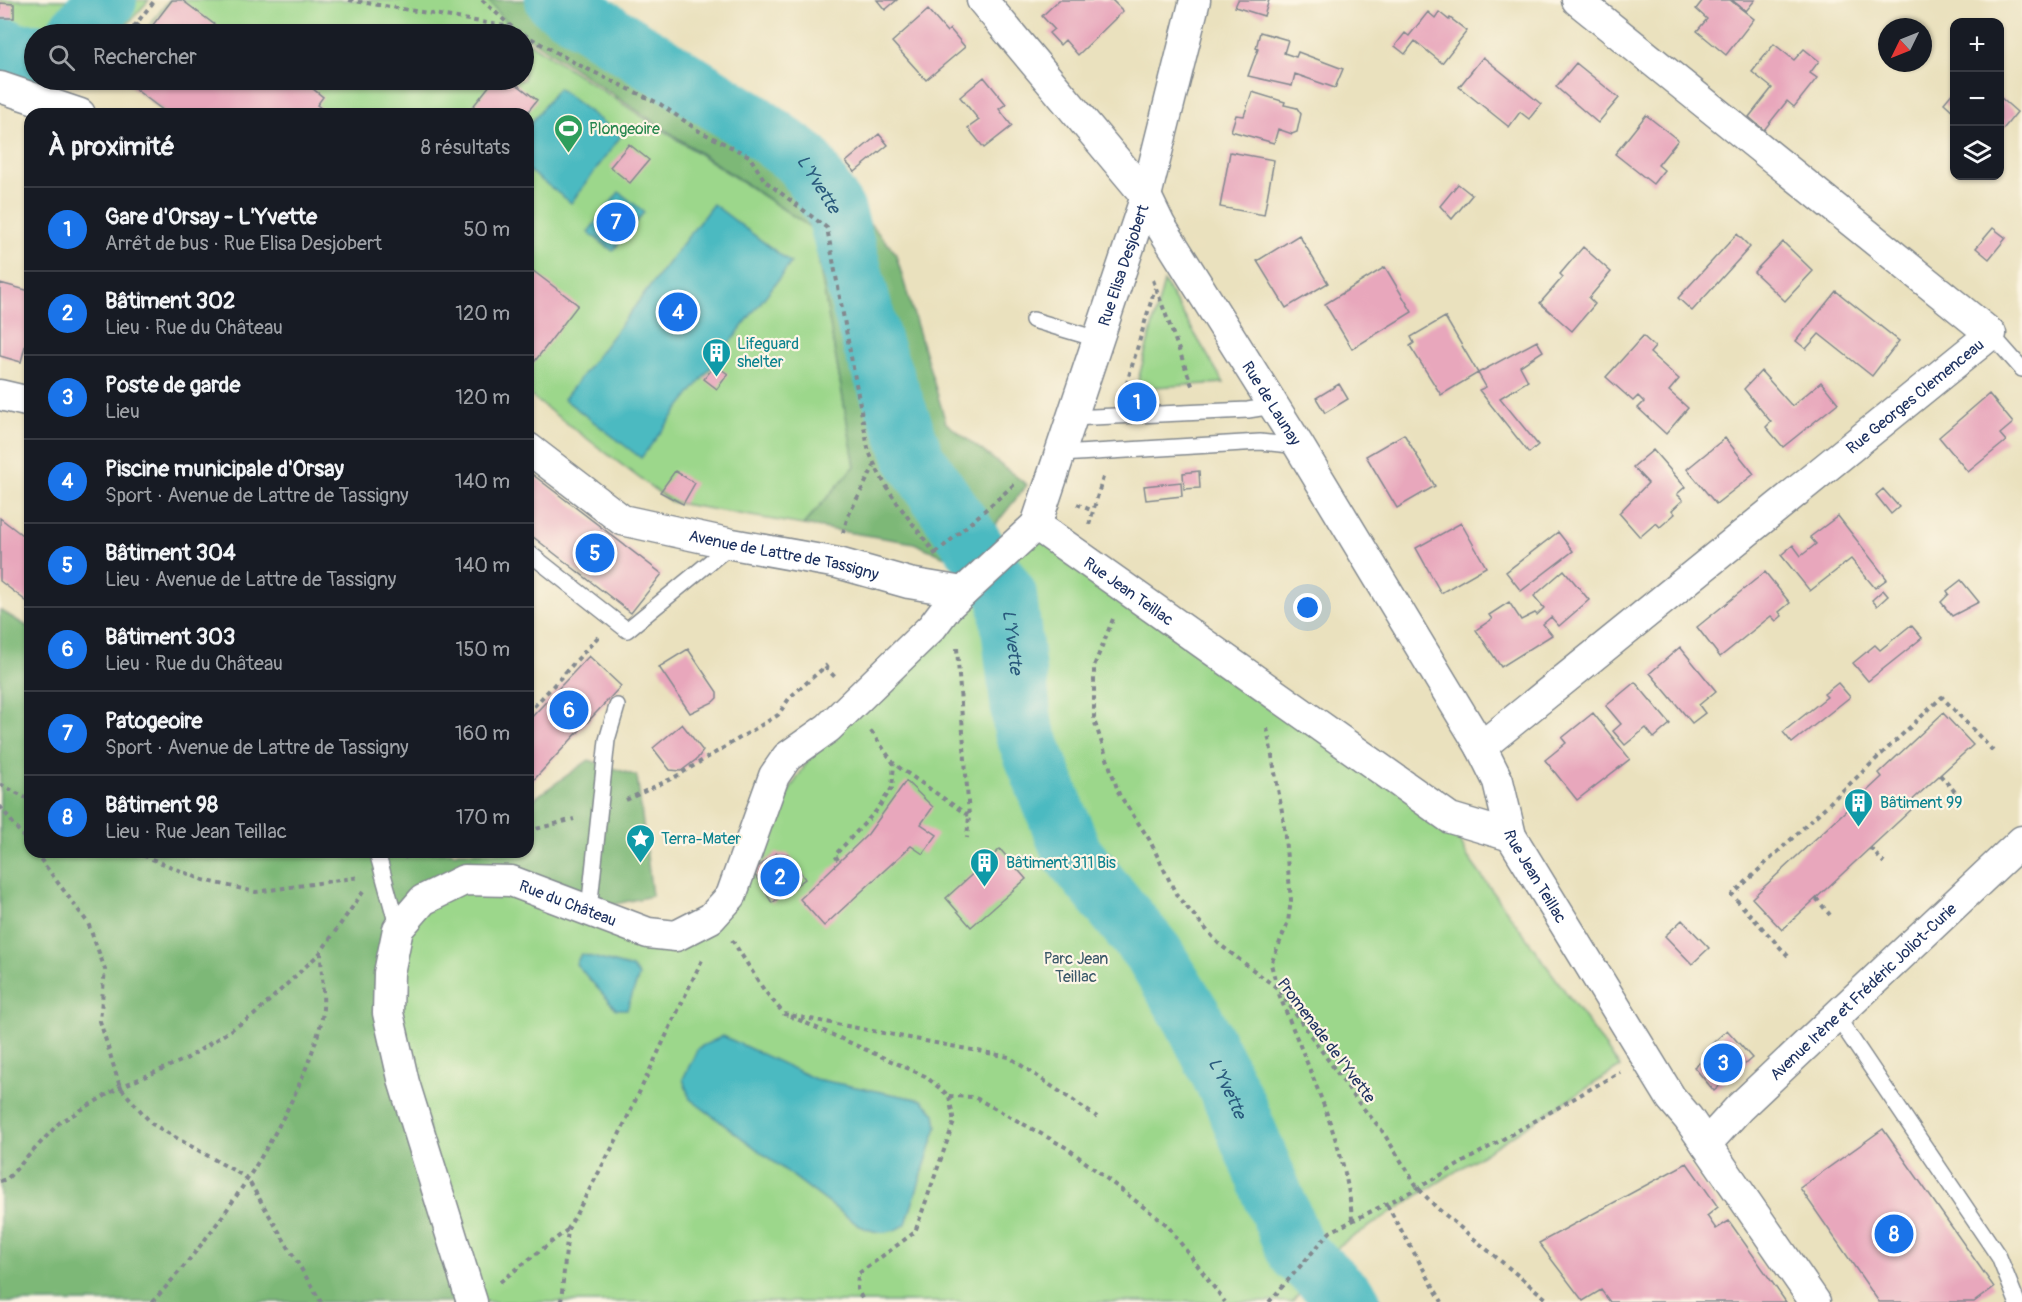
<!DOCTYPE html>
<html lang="fr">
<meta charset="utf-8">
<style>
:root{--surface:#171b24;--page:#242831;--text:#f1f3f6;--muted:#9ea1a6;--line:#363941;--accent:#1a73e8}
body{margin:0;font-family:Pangolin,sans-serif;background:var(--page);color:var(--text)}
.controls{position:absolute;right:18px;top:18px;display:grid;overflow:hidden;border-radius:12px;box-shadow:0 2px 4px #0004}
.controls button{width:54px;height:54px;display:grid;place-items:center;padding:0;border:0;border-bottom:2px solid var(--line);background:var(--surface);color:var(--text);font:30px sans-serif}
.compass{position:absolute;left:1878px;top:18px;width:54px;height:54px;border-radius:50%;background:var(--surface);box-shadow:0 2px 4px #0004;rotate:227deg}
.you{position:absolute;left:1308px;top:608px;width:21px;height:21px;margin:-15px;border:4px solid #fff;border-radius:50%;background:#1a73e8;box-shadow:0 0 0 9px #1a73e833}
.badge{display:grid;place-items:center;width:39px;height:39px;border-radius:50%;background:var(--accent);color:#fff;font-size:20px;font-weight:700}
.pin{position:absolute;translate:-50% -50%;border:3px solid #fff;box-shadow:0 2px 6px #0006}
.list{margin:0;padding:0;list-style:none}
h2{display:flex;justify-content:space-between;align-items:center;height:78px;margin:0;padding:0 24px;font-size:26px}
h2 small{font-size:20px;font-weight:400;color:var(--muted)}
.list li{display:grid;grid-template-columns:39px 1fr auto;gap:18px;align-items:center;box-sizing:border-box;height:84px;padding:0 24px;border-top:2px solid var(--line)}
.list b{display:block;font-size:22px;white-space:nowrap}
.list p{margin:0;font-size:20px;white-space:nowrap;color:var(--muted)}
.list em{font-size:20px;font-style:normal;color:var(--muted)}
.icon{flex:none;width:33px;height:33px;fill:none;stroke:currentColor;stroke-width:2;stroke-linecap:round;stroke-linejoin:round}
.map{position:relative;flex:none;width:2022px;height:1302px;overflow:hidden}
.search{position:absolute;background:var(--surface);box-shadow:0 2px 4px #0004;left:24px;top:24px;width:510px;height:66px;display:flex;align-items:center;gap:15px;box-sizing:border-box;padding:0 21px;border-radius:33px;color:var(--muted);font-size:22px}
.panel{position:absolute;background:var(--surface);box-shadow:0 2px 4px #0004;left:24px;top:108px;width:510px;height:750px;border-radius:18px}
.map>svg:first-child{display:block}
.green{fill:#9cd78b;stroke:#5c8374;stroke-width:1.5}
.forest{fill:#7db877;stroke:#4c746a;stroke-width:1.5}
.water{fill:#4bbac1;stroke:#337490;stroke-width:1.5}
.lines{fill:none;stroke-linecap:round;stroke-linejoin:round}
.river{stroke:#4bbac1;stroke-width:60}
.building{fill:#e8a7bc}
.service-casing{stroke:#82888e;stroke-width:18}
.minor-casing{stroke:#82888e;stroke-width:33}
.path{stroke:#82888e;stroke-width:4;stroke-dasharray:4.5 4.5;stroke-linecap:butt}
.service{stroke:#fff;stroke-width:15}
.minor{stroke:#fff;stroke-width:30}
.labels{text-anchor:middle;stroke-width:4.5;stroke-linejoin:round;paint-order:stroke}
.leisure-label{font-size:16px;fill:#27864d;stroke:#fcf5e5;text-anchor:start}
.street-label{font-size:16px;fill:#1b2f5e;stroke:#fcf5e5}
.culture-label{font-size:16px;fill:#0d838f;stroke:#fcf5e5;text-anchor:start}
.park-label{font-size:16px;fill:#3b5969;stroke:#fcf5e5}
.water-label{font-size:18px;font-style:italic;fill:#29597c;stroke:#fcf5e5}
</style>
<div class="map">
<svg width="2022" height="1302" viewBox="0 0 2022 1302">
<rect width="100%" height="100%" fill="#fcf5e5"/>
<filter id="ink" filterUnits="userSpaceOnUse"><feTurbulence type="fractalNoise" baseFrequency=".0167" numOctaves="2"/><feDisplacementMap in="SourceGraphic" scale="12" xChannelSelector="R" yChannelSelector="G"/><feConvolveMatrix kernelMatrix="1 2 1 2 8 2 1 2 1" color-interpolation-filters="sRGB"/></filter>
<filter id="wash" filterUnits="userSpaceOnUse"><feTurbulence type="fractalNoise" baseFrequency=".008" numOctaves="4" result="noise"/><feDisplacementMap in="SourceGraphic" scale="24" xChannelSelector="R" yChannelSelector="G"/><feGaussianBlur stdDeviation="1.35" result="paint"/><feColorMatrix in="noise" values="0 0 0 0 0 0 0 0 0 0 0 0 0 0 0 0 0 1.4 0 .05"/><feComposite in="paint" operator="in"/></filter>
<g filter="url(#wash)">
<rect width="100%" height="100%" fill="#eae1be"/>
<path class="green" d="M0,0H149L119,34H34V61L0,45Z
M169,0H488L508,24L505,27L517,34H143Z
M524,39L813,229L855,466L803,525L671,502L528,394V114H168L124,80H524Z
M1164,282L1224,383L1136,388Z
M1038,535L1450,818L1467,856L1620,1067L1340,1245L1292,1302H472L389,973L423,900L464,880L675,936L711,918L828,728Z"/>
<path class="forest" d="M488,0H583L705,75L810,155L895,252L946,423L1027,485L963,565L914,543L803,525L855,466L813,229L508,24Z
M0,610L30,628V852H451L454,854L458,852H528V803L589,760L637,776L652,896L589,910L511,881L423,900L389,973L472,1302H0Z"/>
<path class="water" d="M558,88L621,136L571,203L528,170V127Z
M619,192L644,212L613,251L588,232Z
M713,204L791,263L641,458L564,399Z
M581,954L632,968L639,976L627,1009H616L576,964Z
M723,1036L815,1079L922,1100L935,1114L937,1127L906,1224C888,1236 877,1234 858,1225L690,1099L683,1079L698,1048Z"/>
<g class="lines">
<g class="river">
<path id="s1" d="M555,0L754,124L804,161L836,212L873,347L915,459L1007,595L1023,728L1073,855L1154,954L1193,1018L1235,1103L1296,1251L1351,1302"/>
<path d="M76,34L107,0"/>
<path d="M0,45L17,54L34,53"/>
</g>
</g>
<g id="blocks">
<path class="building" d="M172,0H182L227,34H146Z
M877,0H897L885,10Z
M1059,0H1112L1123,11L1078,55L1065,40L1060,45L1049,33L1054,29L1042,16Z
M1238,0H1269L1264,16L1235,7Z
M1703,0H1730L1754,19L1726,55L1697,31L1707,19L1696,9Z
M1732,0H1755L1746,11Z
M0,3L14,4V18H0Z
M928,10L947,32L950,29L965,47L926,80L892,42Z
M1428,12L1435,18L1439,12L1449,20L1450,18L1467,31L1442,63L1415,41L1405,54L1395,46L1405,33L1409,36Z
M1260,32L1288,40L1284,53L1296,57L1298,52L1343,69L1335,88L1295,74L1292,86L1248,76L1258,49L1256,48Z
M1774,44L1794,60L1804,49L1819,61L1810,73L1817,78L1794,107L1787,101L1764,130L1749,117L1772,88L1752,72Z
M1483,57L1541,104L1529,119L1520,112L1509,127L1459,87Z
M1576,63L1619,98L1598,123L1556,87Z
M984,77L1006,104L999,109L1012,126L984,148L968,128L979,120L960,97Z
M123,80H286L295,86L302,80L323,97L317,105L329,114H168Z
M494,80H511L537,100L526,114H467Z
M1954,91V112L1944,103Z
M1252,92L1285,102L1284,105L1297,108L1301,114L1297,132L1292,134L1278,129L1274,143L1231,131L1236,115L1244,116Z
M2000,97L2017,112L2000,133Z
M1646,115L1678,140L1658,165L1664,170L1653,184L1615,154Z
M879,134L888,145L855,172L846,162Z
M629,144L649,160L630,183L610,167Z
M1230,152L1274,160L1264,215L1220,207Z
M1458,184L1472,195L1452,219L1440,206Z
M1993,228L2006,238L1989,259L1976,248Z
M1737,234L1750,247L1692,311L1678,298Z
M1299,235L1328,283L1286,308L1257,261Z
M1783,242L1813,271L1785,301L1754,272Z
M1583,247L1611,272L1589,298L1595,304L1572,331L1540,303L1563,277L1560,274Z
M528,267L578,305L528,370Z
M1385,267L1412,312L1352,349L1325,304Z
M0,283L30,291V327L21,362L0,356Z
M1836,291L1899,341L1872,376L1819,334L1806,349L1796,341Z
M1445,317L1478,373L1441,395L1410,346L1414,343L1411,337Z
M1643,336L1655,347L1650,353L1679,379L1669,391L1688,408L1666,434L1638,408L1644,402L1638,396L1633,401L1606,377Z
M1537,341L1543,351L1520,366L1528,381L1500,398L1538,445L1529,453L1479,390L1486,387L1478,373Z
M715,365L728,374L717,389L704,379Z
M1761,371L1792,406L1821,382L1838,403L1783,447L1766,427L1771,422L1744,389Z
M1339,384L1348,399L1325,413L1316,398Z
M1989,394L2013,423L2000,434L2006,441L1968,472L1939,437Z
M1404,434L1435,486L1397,508L1366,456Z
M1725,438L1754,474L1716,504L1687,469Z
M1653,450L1685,487L1677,494L1683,500L1672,510L1675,514L1660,527L1656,523L1640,537L1619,513L1648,483L1633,467Z
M528,471L662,574L631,613L528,533Z
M675,471L695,483L683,504L660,492Z
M1199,471L1200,488L1184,489L1183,473Z
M1181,482L1182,496L1146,500L1144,486Z
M1883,489L1899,507L1891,514L1876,495Z
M1838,516L1887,579L1875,588L1851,559L1810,591L1781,555L1793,545L1801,556L1816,544L1810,537Z
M0,518L30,541V604L0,581Z
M1461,523L1486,567L1441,593L1416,548Z
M1558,532L1573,551L1521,591L1506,572Z
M1564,570L1589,600L1559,626L1551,617L1543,624L1552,635L1501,667L1476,630L1492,619L1489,615L1509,602L1521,620L1535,613L1537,615L1544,608L1534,596Z
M1765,572L1790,603L1779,612L1782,616L1776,621L1771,616L1720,657L1697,627Z
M1961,580L1979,602L1952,616L1941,602L1949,594L1947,591Z
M1883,590L1888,596L1877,606L1872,600Z
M1911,625L1922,638L1868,681L1853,663L1875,645L1880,650Z
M1680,647L1716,691L1699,705L1705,713L1692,723L1650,673Z
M688,649L717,692V698L713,702L690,713L659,667Z
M589,656L621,686L528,786V721Z
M1635,682L1670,724L1654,738L1646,728L1625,745L1613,731L1621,724L1606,706Z
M1838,683L1850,697L1792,743L1783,732L1827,697L1824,694Z
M1593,713L1630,759L1577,800L1545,760L1566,743L1562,738Z
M1943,713L1973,745L1908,804L1912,809L1782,930L1752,898L1882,777L1879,773Z
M682,724L703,751L697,759L681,771L670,770L653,748Z
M906,781L933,807L921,824L937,835L923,854L911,846L824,926L800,899L868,834Z
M1000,849L1026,879L971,927L946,898Z
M776,853L788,854L805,879L772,903L755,875L758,867Z
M1682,920L1709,948L1692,964L1665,936Z
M1727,1030L1752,1058L1714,1091L1694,1067L1706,1058L1702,1053Z
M1883,1129L1994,1287L1974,1302H1879L1800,1188Z
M1687,1163L1718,1207L1707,1216L1716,1229L1729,1221L1786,1302H1610L1601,1290L1583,1301L1539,1243Z"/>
</g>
</g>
<g filter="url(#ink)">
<use href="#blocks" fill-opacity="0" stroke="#82888e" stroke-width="1.5"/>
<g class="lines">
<defs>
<path id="service" d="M1033,320L1097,339
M1991,334L2022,369
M1071,418L1248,410L1273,406
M1061,454L1260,442L1299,446
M528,552L627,630L732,544
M377,852L398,929
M589,910L607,740L617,706
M1837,1017L1999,1257L2017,1302"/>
<g id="minor">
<path id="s2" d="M982,0L1146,196L1160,225L1299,446L1481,747L1498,781L1511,836L1671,1098L1688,1118L1815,1302"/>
<path d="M0,87L80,114"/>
<path d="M0,395L30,402"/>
<path id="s3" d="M528,448L622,520L732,544L838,563L909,583L963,592"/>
<path id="s4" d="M1036,525L1450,818L1511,836"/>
<path id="s5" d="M1036,525L1146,196L1195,0"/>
<path id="s6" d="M1481,747L1991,334L1577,0"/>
<path id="s7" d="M1706,1144L1739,1108L2022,841"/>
<path id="s8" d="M472,1302L404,1083L388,1013L389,973L398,929L423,900L464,880L511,881L648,933L676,936L711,918L731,896L774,776L787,757L828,728L932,627L947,607L1036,525"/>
</g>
</defs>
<use href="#service" class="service-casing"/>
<use href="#minor" class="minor-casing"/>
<path class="path" d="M349,0L511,27
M482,0L514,29L577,64L660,104L699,131L749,156L765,181L827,228L868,448C882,489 911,520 936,555
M136,24L147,33
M128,34L155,0
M1153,280L1193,388
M1124,393L1155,288
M1077,504L1093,511
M1089,525L1104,474
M843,533L848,516L874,466
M936,553L1016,483
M1113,619L1094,666V720L1119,794L1149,839L1177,896L1219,944L1277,988L1358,1102L1381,1129L1418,1188L1437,1208L1550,1302
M957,648L969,816L967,838
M825,667L835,677
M528,713L598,637
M1267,728L1283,817L1291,900L1288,922L1271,964L1277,987
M871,731L894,764L969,816
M1940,775L1956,793
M0,784L30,800
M626,800L675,777L778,715L790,697L827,665
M0,806L30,846
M528,831L574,819
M1870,848L1884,863
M35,852L88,923L105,969L100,1021L120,1087L152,1124L247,1178L321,1302
M135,852L203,880L256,892L360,877
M404,858L417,852
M838,860L835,855L876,811L892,788L894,764
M1816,898L1830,915
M732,940L764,990L784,1014L1009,1057L1097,1117
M1788,956L1732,895L1942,697L1996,754
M1279,994C1305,1061 1349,1151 1352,1221
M790,1016L925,1076L949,1096L954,1122L915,1232L858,1274L857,1289L864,1302
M949,1096L974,1097L1067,1148L1167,1225L1225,1302
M0,1181L7,1179L59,1123L120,1087L186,1059L254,1015L320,953L363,892
M1387,1205L1442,1302
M500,1282L567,1230
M152,1302C218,1233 297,1116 321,1023C326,1002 321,975 321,954
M561,1302L568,1229L619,1135L702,960
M1269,1302L1330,1232L1418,1188L1620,1072"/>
<use href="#service" class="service"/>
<use href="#minor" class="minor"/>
</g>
</g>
<defs>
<symbol id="stadium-pin" viewBox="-11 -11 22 30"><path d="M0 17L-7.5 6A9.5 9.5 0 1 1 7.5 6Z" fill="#2e9e5b" stroke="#fcf5e5"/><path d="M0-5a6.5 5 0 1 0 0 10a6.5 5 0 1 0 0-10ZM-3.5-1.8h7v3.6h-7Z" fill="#fff"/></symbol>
<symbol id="building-pin" viewBox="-11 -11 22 30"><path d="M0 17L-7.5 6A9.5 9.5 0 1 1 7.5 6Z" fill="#0f9aa8" stroke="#fcf5e5"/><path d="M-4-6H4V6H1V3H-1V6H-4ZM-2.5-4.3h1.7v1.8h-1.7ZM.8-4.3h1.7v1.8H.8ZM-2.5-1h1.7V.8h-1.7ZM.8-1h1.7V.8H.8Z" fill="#fff"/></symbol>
<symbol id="sight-pin" viewBox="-11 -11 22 30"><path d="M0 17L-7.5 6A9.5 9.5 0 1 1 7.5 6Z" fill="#0f9aa8" stroke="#fcf5e5"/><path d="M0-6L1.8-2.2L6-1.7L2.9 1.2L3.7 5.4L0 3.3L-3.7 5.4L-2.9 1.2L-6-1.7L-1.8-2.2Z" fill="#fff"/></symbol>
</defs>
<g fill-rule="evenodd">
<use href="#stadium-pin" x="552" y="112" width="33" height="45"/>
<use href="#building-pin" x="700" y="336" width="33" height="45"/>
<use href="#building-pin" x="1842" y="786" width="33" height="45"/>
<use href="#sight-pin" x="624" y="822" width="33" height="45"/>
<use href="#building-pin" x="968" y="846" width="33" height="45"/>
</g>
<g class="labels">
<g class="leisure-label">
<text x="589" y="134">Plongeoire</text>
</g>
<g class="street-label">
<text dy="6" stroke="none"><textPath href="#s5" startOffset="274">Rue Elisa Desjobert</textPath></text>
<text dy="6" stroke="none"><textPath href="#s6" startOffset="558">Rue Georges Clemenceau</textPath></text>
<text dy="6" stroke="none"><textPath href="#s2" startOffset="498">Rue de Launay</textPath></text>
<text dy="6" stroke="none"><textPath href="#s3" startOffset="284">Avenue de Lattre de Tassigny</textPath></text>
<text dy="6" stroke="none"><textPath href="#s4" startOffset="114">Rue Jean Teillac</textPath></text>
<text dy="6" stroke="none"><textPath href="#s2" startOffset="1042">Rue Jean Teillac</textPath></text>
<text dy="6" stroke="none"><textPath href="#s8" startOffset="578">Rue du Château</textPath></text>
<text dy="6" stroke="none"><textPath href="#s7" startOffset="219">Avenue Irène et Frédéric Joliot-Curie</textPath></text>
<text transform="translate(1327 1040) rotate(53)" y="6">Promenade de l'Yvette</text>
</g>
<g class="culture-label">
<text x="737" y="349">Lifeguard<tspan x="737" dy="18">shelter</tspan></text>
<text x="1880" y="808">Bâtiment 99</text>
<text x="661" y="844">Terra-Mater</text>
<text x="1006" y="868">Bâtiment 311 Bis</text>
</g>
<g class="park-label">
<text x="1076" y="964">Parc Jean<tspan x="1076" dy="18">Teillac</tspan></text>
</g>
<g class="water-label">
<text dy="6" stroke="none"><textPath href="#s1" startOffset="324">L'Yvette</textPath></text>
<text dy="6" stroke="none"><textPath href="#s1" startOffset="828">L'Yvette</textPath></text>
<text dy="6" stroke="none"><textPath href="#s1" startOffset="1332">L'Yvette</textPath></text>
</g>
</g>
</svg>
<div class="controls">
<button>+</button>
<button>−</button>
<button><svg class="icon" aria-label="layers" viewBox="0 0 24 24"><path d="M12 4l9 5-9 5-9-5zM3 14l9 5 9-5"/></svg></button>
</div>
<svg class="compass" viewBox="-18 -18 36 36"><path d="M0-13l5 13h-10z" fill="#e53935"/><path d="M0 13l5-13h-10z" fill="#9ea1a6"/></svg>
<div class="you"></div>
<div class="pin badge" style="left:1137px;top:402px">1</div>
<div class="pin badge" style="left:780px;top:877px">2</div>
<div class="pin badge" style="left:1723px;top:1063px">3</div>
<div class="pin badge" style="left:678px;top:312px">4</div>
<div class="pin badge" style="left:595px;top:553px">5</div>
<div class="pin badge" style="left:569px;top:710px">6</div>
<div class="pin badge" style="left:616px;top:222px">7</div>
<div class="pin badge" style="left:1894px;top:1234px">8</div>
<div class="search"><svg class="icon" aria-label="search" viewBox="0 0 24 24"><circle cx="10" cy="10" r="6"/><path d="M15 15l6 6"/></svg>Rechercher</div>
<section class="panel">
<h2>À proximité<small>8 résultats</small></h2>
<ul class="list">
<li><span class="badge">1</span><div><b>Gare d'Orsay - L'Yvette</b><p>Arrêt de bus · Rue Elisa Desjobert</p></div><em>50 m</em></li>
<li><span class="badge">2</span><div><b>Bâtiment 302</b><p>Lieu · Rue du Château</p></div><em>120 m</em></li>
<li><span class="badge">3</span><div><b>Poste de garde</b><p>Lieu</p></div><em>120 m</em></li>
<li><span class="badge">4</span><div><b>Piscine municipale d'Orsay</b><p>Sport · Avenue de Lattre de Tassigny</p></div><em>140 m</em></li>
<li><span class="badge">5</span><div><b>Bâtiment 304</b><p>Lieu · Avenue de Lattre de Tassigny</p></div><em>140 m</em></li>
<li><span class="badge">6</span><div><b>Bâtiment 303</b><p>Lieu · Rue du Château</p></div><em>150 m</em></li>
<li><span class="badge">7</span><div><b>Patogeoire</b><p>Sport · Avenue de Lattre de Tassigny</p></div><em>160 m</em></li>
<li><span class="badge">8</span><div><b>Bâtiment 98</b><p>Lieu · Rue Jean Teillac</p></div><em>170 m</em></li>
</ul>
</section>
</div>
